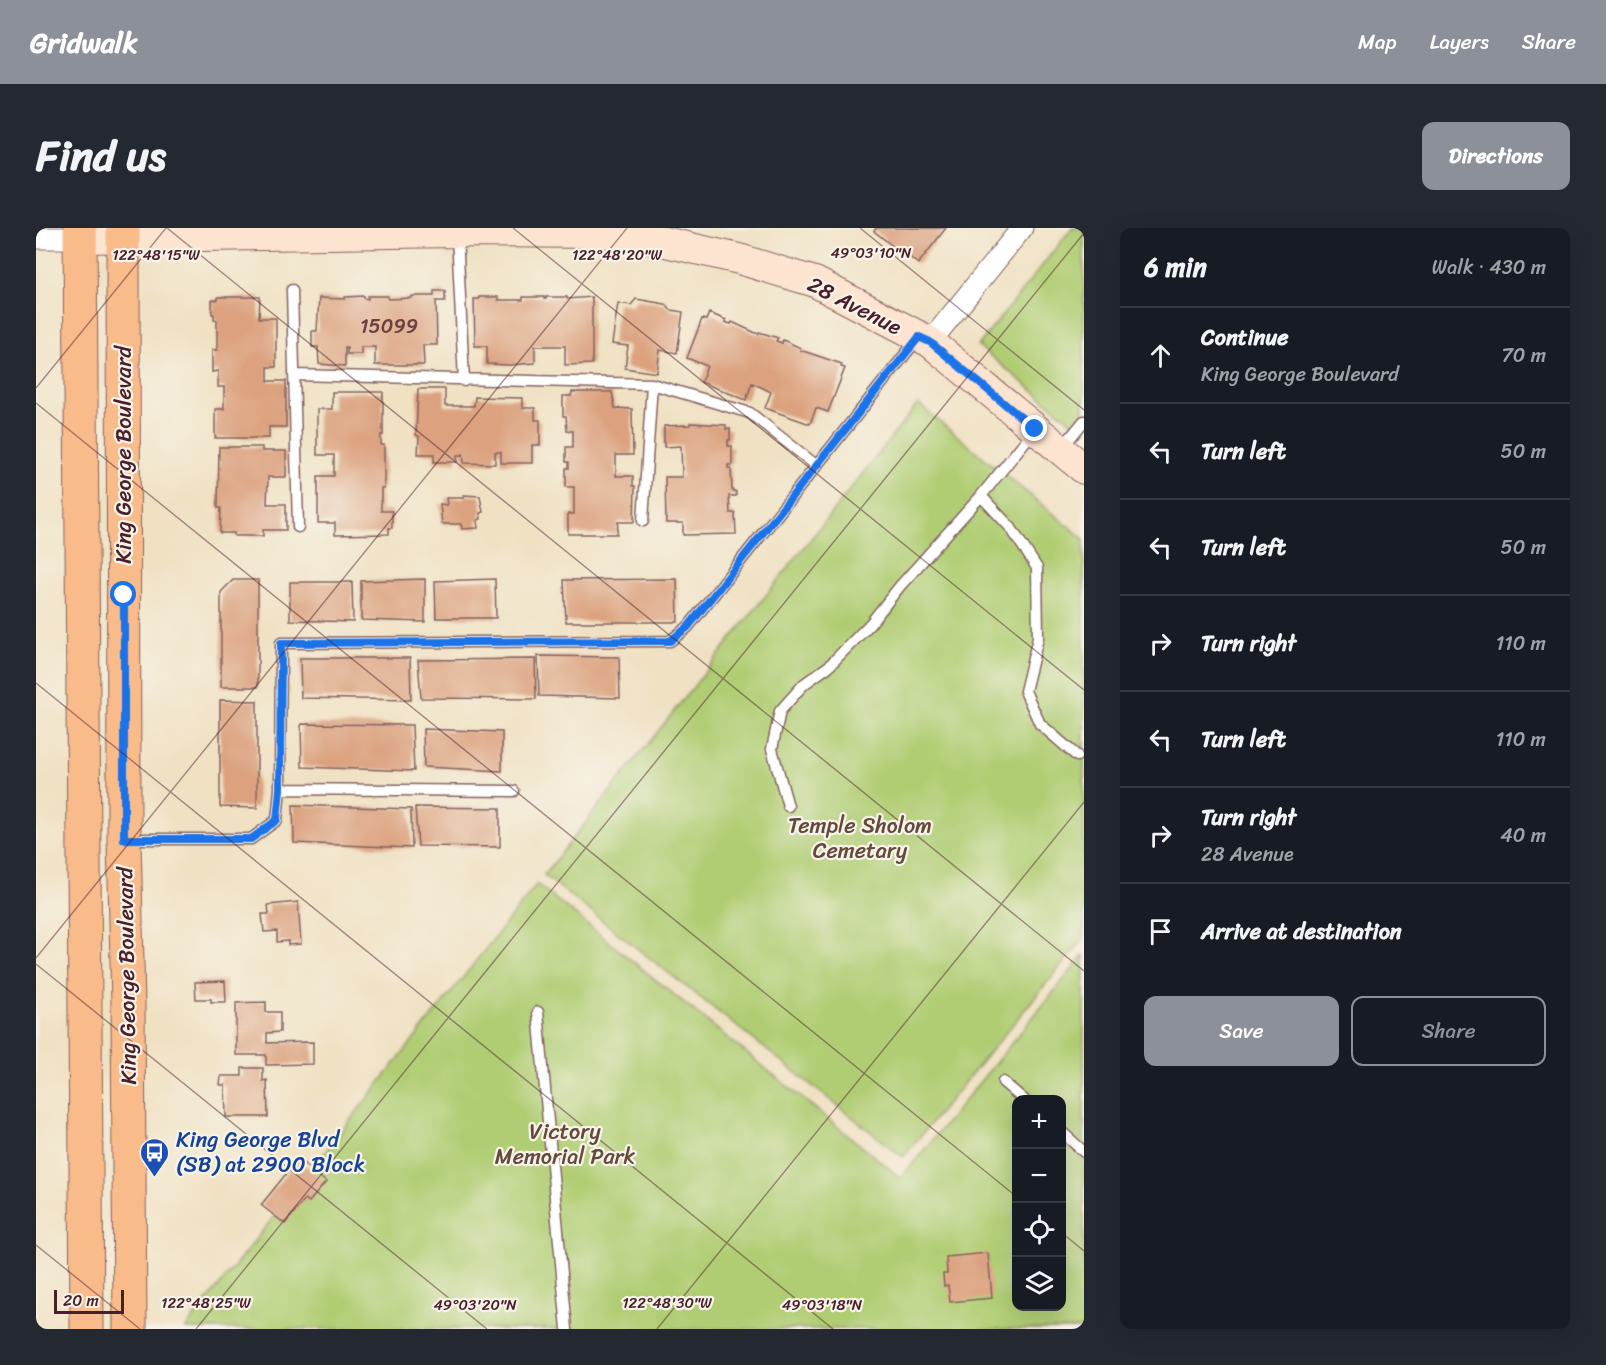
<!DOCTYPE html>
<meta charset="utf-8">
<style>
:root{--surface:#171b24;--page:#242831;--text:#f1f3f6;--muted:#9ea1a6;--line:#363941;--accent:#8c9099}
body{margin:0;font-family:Sriracha,sans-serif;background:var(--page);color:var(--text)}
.controls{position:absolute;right:18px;bottom:18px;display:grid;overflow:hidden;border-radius:12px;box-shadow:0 6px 24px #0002}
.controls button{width:54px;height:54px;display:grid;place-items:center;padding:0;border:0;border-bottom:2px solid var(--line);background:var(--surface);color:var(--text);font:30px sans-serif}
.scale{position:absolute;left:18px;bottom:15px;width:70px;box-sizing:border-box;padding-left:6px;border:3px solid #4a1f2b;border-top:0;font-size:16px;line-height:21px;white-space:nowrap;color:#4a1f2b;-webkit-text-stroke:4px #f7f3e8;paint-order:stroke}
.stop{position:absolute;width:18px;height:18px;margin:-14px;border:4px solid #1a73e8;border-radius:50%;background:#fff}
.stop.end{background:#1a73e8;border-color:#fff;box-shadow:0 2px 6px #0008}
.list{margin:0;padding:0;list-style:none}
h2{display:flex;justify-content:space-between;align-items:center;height:78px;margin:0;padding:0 24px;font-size:26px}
h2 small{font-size:20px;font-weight:400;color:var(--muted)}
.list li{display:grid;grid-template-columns:39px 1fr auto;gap:18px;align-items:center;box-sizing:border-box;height:96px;padding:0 24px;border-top:2px solid var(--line)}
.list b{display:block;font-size:22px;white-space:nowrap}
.list p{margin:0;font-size:20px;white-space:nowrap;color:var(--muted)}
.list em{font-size:20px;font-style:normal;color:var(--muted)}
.actions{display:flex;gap:12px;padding:18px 24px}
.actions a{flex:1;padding:14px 0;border:2px solid var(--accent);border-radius:12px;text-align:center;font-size:21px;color:var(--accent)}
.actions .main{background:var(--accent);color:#fff}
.icon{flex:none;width:33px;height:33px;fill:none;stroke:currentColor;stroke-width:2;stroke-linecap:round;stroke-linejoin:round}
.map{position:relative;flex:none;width:1048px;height:1101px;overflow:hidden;border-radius:12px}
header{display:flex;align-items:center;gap:36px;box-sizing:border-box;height:84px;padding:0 30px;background:var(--accent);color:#fff}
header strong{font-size:28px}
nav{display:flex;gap:33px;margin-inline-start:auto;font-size:21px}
.intro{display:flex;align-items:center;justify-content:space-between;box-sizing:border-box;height:144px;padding:0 36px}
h1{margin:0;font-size:42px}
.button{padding:15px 27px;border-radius:12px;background:var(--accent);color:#fff;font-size:21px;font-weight:700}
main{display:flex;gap:36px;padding:0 36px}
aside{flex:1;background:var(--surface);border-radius:12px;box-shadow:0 6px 24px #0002}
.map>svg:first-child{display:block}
.green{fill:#b0cd73;stroke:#7d764f;stroke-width:1.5;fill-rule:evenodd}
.building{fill:#dca27f}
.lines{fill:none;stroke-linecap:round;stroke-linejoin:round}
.lane-casing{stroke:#846360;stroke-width:13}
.street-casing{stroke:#846360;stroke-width:23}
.secondary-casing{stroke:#846360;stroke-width:32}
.primary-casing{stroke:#846360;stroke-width:35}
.lane{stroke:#fff;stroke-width:10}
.street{stroke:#fff;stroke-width:21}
.secondary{stroke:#fde4d1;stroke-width:30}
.primary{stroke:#fabb8b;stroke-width:33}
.route{stroke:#1a73e8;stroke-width:8}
.ticks{fill:none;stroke:#4a1f2b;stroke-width:1.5;stroke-opacity:0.45}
.labels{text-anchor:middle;stroke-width:4.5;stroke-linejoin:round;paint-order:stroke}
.number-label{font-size:20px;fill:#6e4040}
.street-label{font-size:22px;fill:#4a1f2b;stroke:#f7f3e8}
.park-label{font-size:22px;fill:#644a3d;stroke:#f7f3e8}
.transit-label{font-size:22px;fill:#164399;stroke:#f7f3e8;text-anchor:start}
.ticks-label{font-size:15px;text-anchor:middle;fill:#4a1f2b;stroke:#f7f3e8;stroke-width:4.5;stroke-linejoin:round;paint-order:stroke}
</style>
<header>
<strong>Gridwalk</strong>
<nav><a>Map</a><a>Layers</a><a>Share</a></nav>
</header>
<div class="intro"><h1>Find us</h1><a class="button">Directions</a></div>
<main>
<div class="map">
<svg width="1048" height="1101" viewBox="0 0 1048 1101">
<rect width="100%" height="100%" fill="#f7f3e8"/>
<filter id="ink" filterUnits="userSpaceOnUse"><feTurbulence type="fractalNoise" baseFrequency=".0167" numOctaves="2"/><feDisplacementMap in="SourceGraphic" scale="12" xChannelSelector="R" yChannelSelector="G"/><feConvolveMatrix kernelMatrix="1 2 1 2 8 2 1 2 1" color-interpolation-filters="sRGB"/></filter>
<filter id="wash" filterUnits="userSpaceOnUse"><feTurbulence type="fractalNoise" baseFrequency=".008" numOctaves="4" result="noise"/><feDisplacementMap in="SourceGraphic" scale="24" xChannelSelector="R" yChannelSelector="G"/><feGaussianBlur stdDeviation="1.35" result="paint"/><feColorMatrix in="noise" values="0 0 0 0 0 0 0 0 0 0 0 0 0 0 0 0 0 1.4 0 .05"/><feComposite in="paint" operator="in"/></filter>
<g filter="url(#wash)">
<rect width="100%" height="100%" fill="#f0e1c3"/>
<path class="green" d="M1036,0H1048V204L942,118Z
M882,176L1048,311V710L867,929L508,647Z
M501,656L865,950L1048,727V1101H149ZM981,872H1026V1078H981Z"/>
<g id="blocks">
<path class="building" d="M840,0H910L882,36L871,27L869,28L838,3Z
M398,63H409V73H400L401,117H387L388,137H339V119H325V126H311V119H309V138L283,136L282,119H276V103H281L283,70L309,71V69L328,68V70L332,71V68H352V71L376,70V68H398Z
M182,69H224L223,90H240V139H232V153H250V199H233V210H179V181H188V159H182V143L176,144V122H181V92L178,91V86H176V72H182Z
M443,69H462V72H487V69H508V71H510V69H531V71L556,69V136L529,137V118H499V135L473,137L451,136V118H439L438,71H443Z
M600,71L629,76L635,82L647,84L641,125L624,122L621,145L589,140L592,118L576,116L582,75L595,77Z
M673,85L690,92L689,94L695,96L696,94L722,106L723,104L742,110L740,113L746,115L747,112L765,120L764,122L806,136L805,139L809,140L792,184L780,180L774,196L729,180L735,164L725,159L716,155L710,172L665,154L671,138L651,130L666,91L670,92Z
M382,161H409V178H438L439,169L486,170V180H499V192H504V217H496V235H465V224H459V236L428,235L427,225V227H421V234H398V226H382L383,208L380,207Z
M296,164H347V207H345V217H348V260H345V283H356V300H353V306L299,307V295H282V248H298V227H281V181H296Z
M536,164H576L579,180L596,181L597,227H580V248H597V258H599L598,294H582L581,306H532V286H538V259H530V240H533V234H530V219H537V203H531L530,188H527V168H535Z
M654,195L690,197V201H694V212H692V218H696V237H692V240H695L696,262L700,264V268H693L694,285H699L700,306L647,307V295H630L629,249H646L645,218L628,219V198L654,197Z
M183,219H226V223H250V249H232L231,276H250V302H227V308H198V305H184L185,280H182Z
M427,267L444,268L447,284L444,285L445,291L441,292L442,300L426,301L425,296H406L404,276L411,277L410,270H428Z
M389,351V394L325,392V353Z
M459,351L460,390H400L399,353Z
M641,351L642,394H530L528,352Z
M197,352H222V459H185V364Z
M254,354H316L317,394L254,392Z
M502,428L583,429L584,470L503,468Z
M264,430H374L375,472L265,470Z
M499,431L500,471L385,470L382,432Z
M184,472L221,473V580L184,579Z
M265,496L376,497L378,543L266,539Z
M387,501L466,504V543L388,539Z
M257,577L375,581L376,620L258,615Z
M379,579L464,580V619L382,618Z
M262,674L265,716L252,717V713L241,714V703L228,704L226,686H233L232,677Z
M189,753L190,774H175V771H160L159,754Z
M230,774V784H244V804L231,805V815L277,814V836L230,837V827H200V775Z
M206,840H227V853L231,852L232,889H190L189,857H184L185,848H206Z
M262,931L290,954L273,974L269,971L249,996L225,977Z
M952,1025L956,1070L914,1074L912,1057L908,1058L907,1046H911L910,1029Z"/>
</g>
</g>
<g filter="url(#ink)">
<use href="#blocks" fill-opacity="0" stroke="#846360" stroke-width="1.5"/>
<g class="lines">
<defs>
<path id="lane" d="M421,6L428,153
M256,62L262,299
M258,147L616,156L714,185L781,238
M999,201L945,268L975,300L1001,340L1002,410L989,463L1004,496L1041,528
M1025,221L1048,193
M607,293L616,156
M244,561L478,563
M752,578L736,521L744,483L768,456L793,438L834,396L864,358L945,268
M91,611H215L241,592L244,561L245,415L634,413L652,399L883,109
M502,784L531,1101
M967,854L988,872
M1026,904L1048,924"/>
<path id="street" d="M0,10H44
M894,114L986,0"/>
<path id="secondary" d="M44,10L420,4L572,5L616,11L703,31L779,54L894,114L1048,241"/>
<path id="primary" d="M44,0L51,1101
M87,0L88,611L92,776L94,1101"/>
</defs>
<use href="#lane" class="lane-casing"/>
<use href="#street" class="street-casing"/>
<use href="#secondary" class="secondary-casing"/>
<use href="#primary" class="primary-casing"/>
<use href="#lane" class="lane"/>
<use href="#street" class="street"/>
<use href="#secondary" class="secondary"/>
<use href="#primary" class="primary"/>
</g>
</g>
<g class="lines" filter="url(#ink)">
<path class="route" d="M88,367V611H215L241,592L244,561L245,415L634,413L652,399L883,109L894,114L999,201"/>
</g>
<path class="ticks" d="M131,0L1048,743M477,0L1048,462M824,0L1048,182M0,160L130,0M0,175L981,969M0,455L797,1101M0,730L591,0M0,736L451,1101M1026,1005L1048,1023M0,1017L104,1101M160,1101L1048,5M621,1101L1048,574"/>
<defs>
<symbol id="bus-pin" viewBox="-11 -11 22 30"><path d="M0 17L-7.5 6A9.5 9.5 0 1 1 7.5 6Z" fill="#1a4fb4" stroke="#f7f3e8"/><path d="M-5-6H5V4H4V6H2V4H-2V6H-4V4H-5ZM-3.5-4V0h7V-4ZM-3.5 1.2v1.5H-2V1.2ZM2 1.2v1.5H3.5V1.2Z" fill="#fff"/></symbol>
</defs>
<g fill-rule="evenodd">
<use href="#bus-pin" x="102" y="908" width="33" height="45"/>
</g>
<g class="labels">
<g class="number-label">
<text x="353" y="105">15099</text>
</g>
<g class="street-label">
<text transform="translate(819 77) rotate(27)" y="8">28 Avenue</text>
<text transform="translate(87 227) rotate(-90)" y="8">King George Boulevard</text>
<text transform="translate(90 748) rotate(-91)" y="8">King George Boulevard</text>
</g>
<g class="park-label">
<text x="824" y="605">Temple Sholom<tspan x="824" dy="25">Cemetary</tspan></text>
<text x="529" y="911">Victory<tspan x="529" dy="25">Memorial Park</tspan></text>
</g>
<g class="transit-label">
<text x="140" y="919">King George Blvd<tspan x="140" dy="25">(SB) at 2900 Block</tspan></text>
</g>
</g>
<g class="ticks-label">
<text x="835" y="30">49°03'10"N</text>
<text x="120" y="32">122°48'15"W</text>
<text x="581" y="32">122°48'20"W</text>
<text x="170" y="1080">122°48'25"W</text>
<text x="631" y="1080">122°48'30"W</text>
<text x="439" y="1082">49°03'20"N</text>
<text x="786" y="1082">49°03'18"N</text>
</g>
</svg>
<div class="controls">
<button>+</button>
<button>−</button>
<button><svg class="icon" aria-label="locate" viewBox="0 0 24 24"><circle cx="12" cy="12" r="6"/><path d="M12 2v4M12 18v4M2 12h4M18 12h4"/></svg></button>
<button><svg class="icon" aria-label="layers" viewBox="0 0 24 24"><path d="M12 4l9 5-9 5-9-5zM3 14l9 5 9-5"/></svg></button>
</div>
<div class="scale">20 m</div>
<div class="stop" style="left:88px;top:367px"></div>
<div class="stop end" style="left:999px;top:201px"></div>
</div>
<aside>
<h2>6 min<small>Walk · 430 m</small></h2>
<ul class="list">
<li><svg class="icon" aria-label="ahead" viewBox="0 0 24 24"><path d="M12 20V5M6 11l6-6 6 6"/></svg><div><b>Continue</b><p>King George Boulevard</p></div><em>70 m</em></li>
<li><svg class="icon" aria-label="left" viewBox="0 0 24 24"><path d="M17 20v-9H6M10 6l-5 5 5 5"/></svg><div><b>Turn left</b></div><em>50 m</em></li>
<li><svg class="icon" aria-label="left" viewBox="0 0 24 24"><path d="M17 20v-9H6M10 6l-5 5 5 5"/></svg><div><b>Turn left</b></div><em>50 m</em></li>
<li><svg class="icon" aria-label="right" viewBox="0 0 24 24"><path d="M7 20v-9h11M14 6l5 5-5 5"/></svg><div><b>Turn right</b></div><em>110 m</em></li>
<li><svg class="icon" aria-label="left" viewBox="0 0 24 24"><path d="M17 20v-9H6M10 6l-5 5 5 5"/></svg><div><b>Turn left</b></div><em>110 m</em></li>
<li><svg class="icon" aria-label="right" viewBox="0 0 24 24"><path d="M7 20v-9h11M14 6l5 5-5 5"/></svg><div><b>Turn right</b><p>28 Avenue</p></div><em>40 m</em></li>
<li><svg class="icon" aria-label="arrive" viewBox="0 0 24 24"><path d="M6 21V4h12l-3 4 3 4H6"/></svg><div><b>Arrive at destination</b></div></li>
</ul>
<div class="actions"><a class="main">Save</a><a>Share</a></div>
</aside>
</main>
